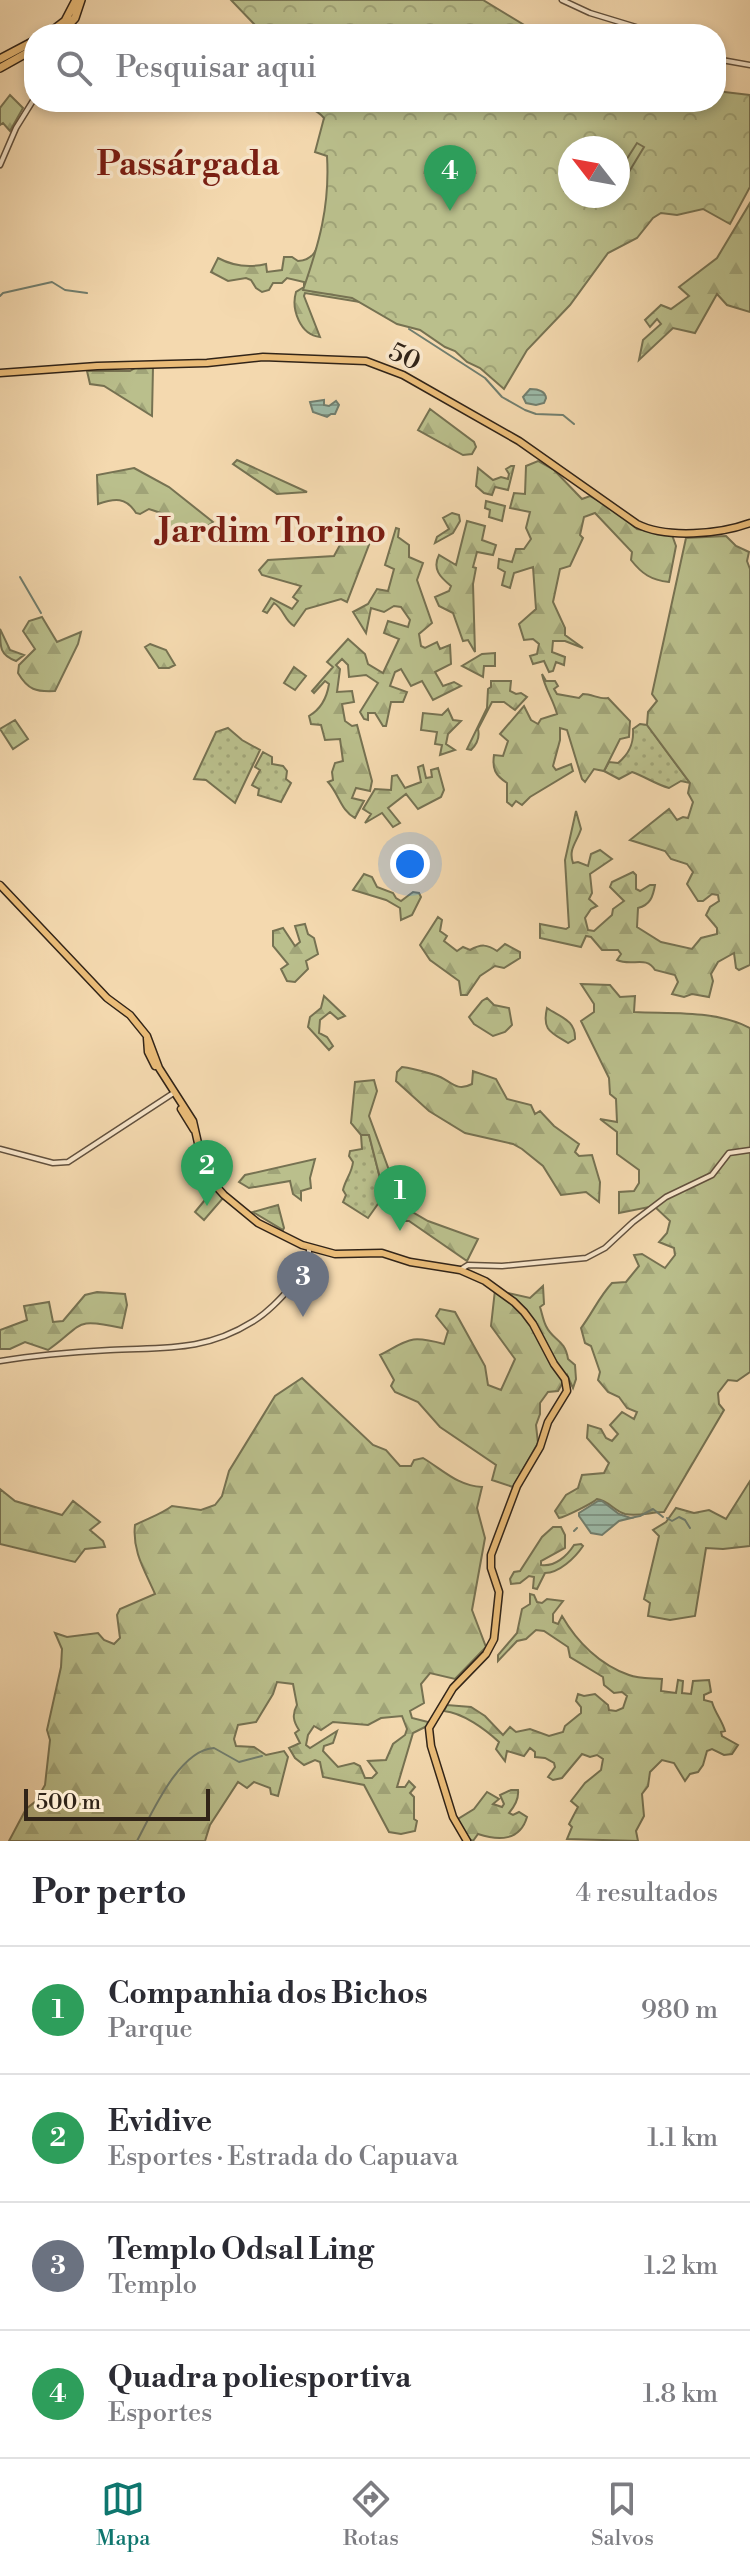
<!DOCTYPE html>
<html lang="pt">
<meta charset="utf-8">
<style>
:root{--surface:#fff;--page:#f2f2f3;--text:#2b2b33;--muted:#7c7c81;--line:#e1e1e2;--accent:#0f766e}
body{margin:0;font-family:"Libre Bodoni",serif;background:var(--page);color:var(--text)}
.compass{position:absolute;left:558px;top:136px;width:72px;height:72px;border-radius:50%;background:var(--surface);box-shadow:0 4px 12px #0003;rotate:301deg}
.scale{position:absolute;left:24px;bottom:20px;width:186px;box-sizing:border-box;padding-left:8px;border:4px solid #312418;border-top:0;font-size:22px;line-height:28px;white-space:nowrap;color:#312418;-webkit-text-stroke:6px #f8e6cb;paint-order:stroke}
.you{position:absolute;left:410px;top:864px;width:28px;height:28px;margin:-20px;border:6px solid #fff;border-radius:50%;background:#1a73e8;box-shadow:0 0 0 12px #1a73e833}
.badge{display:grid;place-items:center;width:52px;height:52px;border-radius:50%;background:var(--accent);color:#fff;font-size:26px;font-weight:700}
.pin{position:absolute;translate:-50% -66px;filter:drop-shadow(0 2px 4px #0008)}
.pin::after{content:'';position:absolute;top:42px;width:28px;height:24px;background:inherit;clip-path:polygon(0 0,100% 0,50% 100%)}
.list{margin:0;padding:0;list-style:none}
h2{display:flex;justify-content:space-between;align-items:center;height:104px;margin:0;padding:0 32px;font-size:34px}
h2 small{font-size:26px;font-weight:400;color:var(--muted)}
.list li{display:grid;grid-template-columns:52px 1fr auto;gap:24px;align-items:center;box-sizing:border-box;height:128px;padding:0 32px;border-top:2px solid var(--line)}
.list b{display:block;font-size:30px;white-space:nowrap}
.list p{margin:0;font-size:26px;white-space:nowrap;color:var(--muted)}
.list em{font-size:26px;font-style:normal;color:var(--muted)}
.icon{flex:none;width:44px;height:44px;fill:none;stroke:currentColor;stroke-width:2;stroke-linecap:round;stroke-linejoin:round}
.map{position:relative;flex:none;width:750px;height:1841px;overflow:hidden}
.search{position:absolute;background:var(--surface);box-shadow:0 4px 12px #0003;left:24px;right:24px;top:24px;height:88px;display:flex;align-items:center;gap:20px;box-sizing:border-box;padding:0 28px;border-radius:32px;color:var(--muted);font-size:30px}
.sheet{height:616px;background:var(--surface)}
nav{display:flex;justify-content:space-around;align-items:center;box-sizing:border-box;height:112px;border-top:2px solid var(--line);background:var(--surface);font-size:22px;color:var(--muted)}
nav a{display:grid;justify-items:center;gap:4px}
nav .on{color:var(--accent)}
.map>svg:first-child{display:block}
.grass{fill:url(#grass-dots);stroke:#767252;stroke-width:2}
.forest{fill:url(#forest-firs);stroke:#767252;stroke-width:2;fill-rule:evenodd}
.park{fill:url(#park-crowns);stroke:#767252;stroke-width:2;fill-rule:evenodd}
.pitch{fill:#babf8c;stroke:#767252;stroke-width:2}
.water{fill:url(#water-rules);stroke:#717e6e;stroke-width:2}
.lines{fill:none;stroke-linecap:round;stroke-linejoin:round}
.stream{stroke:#717e6e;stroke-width:2}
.minor-casing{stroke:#62513e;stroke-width:7}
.major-casing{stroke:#312418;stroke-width:9}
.highway-casing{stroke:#312418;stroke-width:10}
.minor{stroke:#f8e6cb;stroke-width:4}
.major{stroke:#eabc78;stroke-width:6}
.highway{stroke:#eabc78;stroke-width:7}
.labels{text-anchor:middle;stroke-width:7;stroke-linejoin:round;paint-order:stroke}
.street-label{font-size:26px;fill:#312418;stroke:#f8e6cb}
.district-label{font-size:34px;font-weight:bold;fill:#7a1f14;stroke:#f8e6cb}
</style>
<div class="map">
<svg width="750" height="1841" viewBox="0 0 750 1841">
<defs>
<pattern id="grass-dots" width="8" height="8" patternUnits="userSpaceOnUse" patternTransform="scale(2)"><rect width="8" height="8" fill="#babf8c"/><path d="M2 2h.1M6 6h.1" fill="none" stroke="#a0a478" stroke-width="1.8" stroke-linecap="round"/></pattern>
<pattern id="forest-firs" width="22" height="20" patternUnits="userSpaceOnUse" patternTransform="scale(2)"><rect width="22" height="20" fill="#babf8c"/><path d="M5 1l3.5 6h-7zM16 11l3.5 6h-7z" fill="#a0a478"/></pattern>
<pattern id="park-crowns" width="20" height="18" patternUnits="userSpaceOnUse" patternTransform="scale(2)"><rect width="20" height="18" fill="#babf8c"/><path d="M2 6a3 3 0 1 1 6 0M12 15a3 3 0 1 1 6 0" fill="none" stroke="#a0a478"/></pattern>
<pattern id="water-rules" width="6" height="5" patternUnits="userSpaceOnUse" patternTransform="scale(2)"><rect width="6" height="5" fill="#9cbaa8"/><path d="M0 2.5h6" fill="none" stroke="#809788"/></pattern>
</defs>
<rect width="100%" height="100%" fill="#f4d9af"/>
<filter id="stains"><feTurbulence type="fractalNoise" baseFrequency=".0025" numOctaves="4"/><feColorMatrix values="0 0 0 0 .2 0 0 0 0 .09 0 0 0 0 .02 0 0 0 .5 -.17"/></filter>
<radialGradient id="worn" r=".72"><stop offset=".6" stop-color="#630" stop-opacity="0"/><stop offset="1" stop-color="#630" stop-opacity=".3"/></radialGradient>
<path class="grass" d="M640,724L647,725L690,783L681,781L669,788C655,784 646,777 632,772L619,779L604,771L609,762L618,763C629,754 634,744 633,729Z
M228,728L242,740L260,750L235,803L206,780L194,779L216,732Z
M263,752L272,757V764L283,766L287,771L286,779L291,783L281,802L258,795L259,789L252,785L260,770L255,767Z
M361,1135H369L380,1178L392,1184L368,1218L343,1202L346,1195L343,1190C345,1180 352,1173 353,1162L349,1156L350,1151L362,1149Z"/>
<path class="forest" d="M10,95L23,108L10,131L3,123L0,125V108Z
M750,203V312L727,305L717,294L695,333L673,328L639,360L643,340L661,324L657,319L650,327L645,320L661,305L671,309L689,296L679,287L717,258Z
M323,229L406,325L360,302L305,293L304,296L320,337C300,335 291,309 296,292L304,287V282L287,278L282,283H273L269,290L262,292L256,288L251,280L246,278L228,281L211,272L218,258C233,266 249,268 266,264L267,272L282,270L284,257H292L298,261C317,260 318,244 323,229Z
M153,367L152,416L104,386L90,384L87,371H130L135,368Z
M430,409L474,442L476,447L472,454L463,455L418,430Z
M237,460L307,492L277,494L233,464Z
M538,461L554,470L582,499L590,496L616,511L637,529L672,535L676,546L669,582C651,580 642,574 631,560L632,552L595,513L584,517L580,535L583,538L570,566L560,569L553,602L565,628V635L583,648L565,641H553L552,652L565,657L564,665L556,662L553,671L549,672L544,661L533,664L530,656L537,654L539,644L533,639L524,640L519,624L536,609L533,567L514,573L510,588L502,585L505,572L498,568L499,559L512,562L516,549H524L531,539L526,528L530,512L510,508L514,493L525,494L526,466Z
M511,466H514L508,490L495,487L492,495L484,493L476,486L478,468L493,480L501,477L508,479L509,474L506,469Z
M134,468L169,487L213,522L189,541L165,533L161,525L168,523L170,516L149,509L140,514L136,513C126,497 115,498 98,504L97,475Z
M486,501L505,506L502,521L489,517L490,510L485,508Z
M452,513L459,515L460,521L453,533L435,543L437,537L449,529L443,518Z
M467,521L485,526L482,540L496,545L493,555L477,552L473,567L476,568L473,584L475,652L468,640L463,641L453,613L439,606L435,597L449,591L451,586C440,577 432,569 439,555L456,565Z
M396,528L399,529L398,537L409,545V557L423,563L417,580L432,623L419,634L421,646L425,648L437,642L440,649L450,645L451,664L435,672L443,686L454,682L461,686L433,700L422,681L411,686L401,669L395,672L390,686L407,692L403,702H391L386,726H383L375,713H368V720L364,719L360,712L378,683L366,675L349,677L348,665L342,659L336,665L340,669L337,692L352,691L354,702L342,704L345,721L352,726L357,725L372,781L370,791L356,788L352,798L364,801L355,818C341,811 339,794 328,782L333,780L332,772L335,763L343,761L340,739L325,740L321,725L311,724L309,716C321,709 327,697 329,684L325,681L314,693L312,691L333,667L327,662L348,639L365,654L368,664L383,673L399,639L384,633L388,621L408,627L410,620L401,607L394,606L384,612L371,608L366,633L353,612L368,604L377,589L388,591L394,569L385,565Z
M347,532L370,542L347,602L341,599L306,609L294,626C284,620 284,609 274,603L267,613L263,611L271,598L292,609L298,601L293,597L301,586L262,575L259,570L268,560L334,556Z
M726,536L736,546L749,552L747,561L750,569V965L739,970L736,968L734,953L718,962L711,974L713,981L709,997L692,994L684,997L672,994L678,982L675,975L655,970C646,955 632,967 617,960L621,954L618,950H602L591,937L586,936L581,947L540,938V924L566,929L569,927L565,860L576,811L581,829C577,842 568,849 573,863L578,862L588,866L591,854L600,850L612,859L590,874L592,893L589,899L597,906L591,909L585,918L588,930L594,931L612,915L613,909L624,901L610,887L612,882L633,872L636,875V889L640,891L650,885H655C653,897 650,905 638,908L637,927L661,942L692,949L701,938L717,934V928L706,915L710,907L719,901L718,895L712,894L703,901H698L687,884L693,872L687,864L671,859L665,851L630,840L669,809L677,820L683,817L688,818L693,802L688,793L690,783L647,725L648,712L657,701L652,694L686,538Z
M42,617L57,642L81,632L78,644L55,691C36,692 28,690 18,673L19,665L35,649L23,631L29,621Z
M0,629L10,650L24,655L16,661C0,655 0,648 0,629Z
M150,644L166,650L175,665L169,668H159L145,647Z
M495,653V666H484L483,677L462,666L482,654Z
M294,667L306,676L295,690L284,683Z
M542,674L546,681H555L558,686L554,689L557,694L579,698L583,694C592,694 601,700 608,698L630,721L629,737L620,739L604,771L594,769L585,782L582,779L567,730L560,728V740L553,766L556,770L571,764L573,771L530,797L522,805L516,801L512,806L507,802V783C495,775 492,769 494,755L503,756L508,741L500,734L524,706L531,720L538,724L541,719L557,714C553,699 545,689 542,674Z
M491,681H511L510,691L516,694L521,693L527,697L515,710L504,702H492L478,729C480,737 477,744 471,750L467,749L487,708L488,689L491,687Z
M448,709L453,720L461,721L448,734L446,744L455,750L440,755L442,745L435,744L437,732L421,730L423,713L442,715Z
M15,720L28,739L13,749L0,729Z
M423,765L426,778L432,777L431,770L438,768L444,790L441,797L418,809L406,794L388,808L400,823L393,827L382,813L365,823L371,814L363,809L375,789L391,790L392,776L397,775L405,788L421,782L418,767Z
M364,874L372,877L377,887L393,893L396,898L401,901L413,892L419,893L421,897L412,915L401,920L400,908L386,900L353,890Z
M438,917L442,920L440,931L447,936L444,941L457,951L463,947L470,950C481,944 487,944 497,951L505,944L520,952V958L504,968L495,966L480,976L467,995H461L459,981L430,960L420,945Z
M305,924L308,934L314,938L318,954L306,961L308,969L295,982L287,981L281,969L288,964L273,946V931L283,928L295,946L300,942L295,926Z
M581,984L610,985L620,997L635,996L634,1012C673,1014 715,1010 750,1028V1372L737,1381L728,1380L718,1393L719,1404L724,1410L664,1512C651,1512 638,1517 625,1514C614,1511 608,1500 597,1499C593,1503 565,1517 559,1518L555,1511L566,1495L578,1488L582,1475L604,1473L609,1463L587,1438L588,1425L601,1429L606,1438L612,1441L618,1434L610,1425L622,1412L634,1419L637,1412L627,1408L619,1397L608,1392L598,1380L600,1372L591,1346L585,1343L581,1328C593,1312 599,1297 612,1283L626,1282L639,1266L634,1255L642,1254L665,1268L675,1255L674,1248L659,1242L667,1233L670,1221L654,1206L619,1213V1192L634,1191L639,1183V1170L617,1154V1132L600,1119L617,1122L616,1099L610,1094L609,1078L581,1021L594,1012V1004Z
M324,996L345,1016L338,1019L330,1012L320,1020L319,1033L327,1037L333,1046L329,1050L308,1027L310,1017L321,1008Z
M487,998L494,1005L509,1008L512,1025L505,1032L493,1036L474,1024L469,1017L482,1001Z
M547,1008C560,1017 576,1020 575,1039L568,1043C550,1032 542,1030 547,1008Z
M402,1067C413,1068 425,1072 435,1075C450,1079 455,1093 472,1084L473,1071L496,1079L507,1099L531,1105L535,1114L540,1111L554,1126L579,1144L575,1152L579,1156L592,1155L600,1182L599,1202L586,1192L561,1195L543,1166L522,1149L513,1144L465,1133L429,1111L396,1081L397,1072Z
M374,1080L377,1091L369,1116L389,1170L414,1182L409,1210L428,1221L478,1239L467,1261L409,1221H401L394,1212L397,1187L380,1178L369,1135H361L351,1123L355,1082Z
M315,1159L310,1178L311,1188L301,1191V1200L293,1194L290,1181L249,1188L239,1182L245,1175Z
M278,1205L284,1228L283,1230L253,1212Z
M543,1286L544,1304L540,1307C542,1313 543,1320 546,1326C553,1341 565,1339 568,1359L575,1365L576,1379L573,1388L567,1375L558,1391L548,1392L540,1403V1414L536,1425L538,1443L513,1487L492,1480L496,1465L440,1427L418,1402L395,1392L391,1386L394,1380L380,1355C410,1339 410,1335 444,1344L448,1331L436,1316L440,1309L455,1312L485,1366L488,1385L501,1390L515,1359L491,1326L495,1290L530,1298Z
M97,1292L125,1294L127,1305L122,1328C72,1317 84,1325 48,1350L25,1342L10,1349H0V1330L27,1320L24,1306L49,1302L53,1322L63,1321L85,1295Z
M302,1378L373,1445L386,1450L400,1466H411L414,1460L423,1458C443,1470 458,1486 482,1487L477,1508L485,1538L472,1610L486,1647L455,1679L430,1673L421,1684L424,1703L410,1711L412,1718L428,1722L427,1726L413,1733L397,1787H405L409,1781L415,1787L410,1793L414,1797V1819L417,1821L415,1831L401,1834L389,1832L364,1785L323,1777L320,1762L315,1760L304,1765L295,1758L289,1748L300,1743L295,1733L299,1730C293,1721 292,1714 297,1705L293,1684L277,1682L273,1694L256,1722L238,1725L234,1739L236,1746L254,1747L266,1755L284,1751L288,1757L278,1796L271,1794L270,1788L254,1782L247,1788L238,1782L210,1825L205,1841H9L26,1809L36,1801L45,1785L50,1740L47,1730L61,1667L62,1649L55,1633L67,1637L98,1633L104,1640L114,1644L120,1638L117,1615L120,1609L155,1594C145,1571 132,1551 135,1525C148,1518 160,1515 172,1506L201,1510L215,1505L222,1496L229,1471L275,1396ZM402,1716L407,1729L405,1735L393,1744L386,1760L368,1761L377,1773L372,1778H365L360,1766L354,1763L338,1767L323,1751L324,1746L333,1743L337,1731L310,1748L306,1745L308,1735L314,1726L321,1730L333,1722L368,1725L381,1718Z
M750,1481V1546L723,1549L706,1548L695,1616L670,1620L648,1616L650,1603L644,1599L659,1536L653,1530L666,1522L676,1508L694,1513L709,1510L726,1519Z
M0,1489L15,1501L62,1515L73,1501L100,1522L90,1530L103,1541L105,1547L85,1549L75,1562L0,1544Z
M553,1527H561L565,1535V1548L541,1561V1565C555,1567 567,1556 574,1545L581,1544L583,1546C575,1558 559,1573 545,1573L537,1589L533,1588L534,1577L529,1576L520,1583L511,1584L510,1579L514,1572L520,1571L542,1537Z
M530,1594L534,1595L537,1602L542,1603L547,1599L563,1601L553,1614V1622L558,1624L562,1616C577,1642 600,1665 629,1675C639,1679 652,1678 662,1679L661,1691L676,1693L678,1680L683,1681L682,1693L691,1694L693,1681L709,1680L711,1692L704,1695V1700L712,1702C715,1713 722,1720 725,1731L721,1732L722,1736L738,1745L732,1754L724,1755L712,1749L707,1751L703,1765L698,1772L690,1774L685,1781L674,1763L662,1760L650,1772L648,1786L642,1794L644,1816L636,1831L638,1841L567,1839L572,1827L569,1824L578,1807L571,1801L585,1783L601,1770L603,1759L597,1755L590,1757L582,1754L562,1778L553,1780L548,1777L555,1767L554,1763L545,1758L535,1757V1752L530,1748L524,1756L507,1751L505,1761L496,1749L499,1742C485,1729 463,1713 444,1711L447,1705L471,1707L485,1716L503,1735L510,1727L516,1732L530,1729L549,1736L563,1732L565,1726L581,1713V1707L576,1701L578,1694L584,1696L595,1694L608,1705L609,1710L616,1711L623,1708L627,1696L622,1692L614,1693L604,1685L603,1677L570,1657L568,1647L544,1631L536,1630L526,1639L517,1641L498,1661V1655L517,1633L522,1609L530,1604Z
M511,1790H518C519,1798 514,1807 509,1813L513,1815L519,1812L527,1817C520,1841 499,1841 478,1834L473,1841L465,1837L458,1819L474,1809L487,1792L499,1799L493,1804L502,1807L504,1804L500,1795Z"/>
<path class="park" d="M231,0H483L539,34H260L257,27Z
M716,91L750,95V187L730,224L703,209L677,215L661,213L653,218L637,238L608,253L570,305L527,350L504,389L480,368L467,362L455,351L445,347L420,330L397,324L352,298L303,290C319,244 330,206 327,156L315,152L324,118C314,106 307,110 299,102H716ZM570,148H618V196H570Z"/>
<path class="pitch" d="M637,143L644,147L618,190V174L622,168H618L622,156L624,158L621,164L623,165Z
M214,1189L224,1197L204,1220L195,1212Z"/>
<path class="water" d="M530,389C537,389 545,390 546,398L544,403L536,405L526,403L523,397Z
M324,400V405L329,406L336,401L339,405L335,414H331L327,417L313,412L310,402Z
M598,1501H602L619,1514L631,1518L619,1521L602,1535L591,1533L579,1516V1513Z"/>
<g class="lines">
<path class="stream" d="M0,296L3,293L52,282L65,290L87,293
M409,329L485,378L502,397L525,410L536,414L563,415L574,424
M20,577L41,613
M630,1518L640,1516L653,1509L663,1517
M667,1518L672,1521L679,1517L685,1520L690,1528
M574,1531L577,1528
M137,1841C152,1813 179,1750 214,1748L239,1762L262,1756"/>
<defs>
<path id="minor" d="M562,0L590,13L659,34
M716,59L750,65
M0,165L16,128L34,99
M0,1149L53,1163L68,1162L172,1094
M460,1270L468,1265L502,1266L586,1258L605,1248L633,1222L666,1197L712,1175L729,1153L750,1150
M0,1361C36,1355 73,1352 110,1350C163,1347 204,1352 252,1322C271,1311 286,1292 301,1276L309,1272V1247"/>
<path id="major" d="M0,373L97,366L207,363L263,357L366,361L403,375L519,441L637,524C667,539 720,534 750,523
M0,885L107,998L130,1015L147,1036L159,1068L193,1121L205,1174L224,1195L258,1223L302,1245L335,1254L382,1253L410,1262L460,1270L485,1281L514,1302L524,1312L533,1324L554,1364L565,1379L567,1391L548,1422L540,1447L517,1486L491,1555V1568L499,1592L494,1639L486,1654L453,1688L429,1728L431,1746L453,1817L467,1841
M147,1038L148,1052L155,1066
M181,1109L194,1130"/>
<path id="highway" d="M48,34L65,21L76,0
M60,34L75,18L81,0
M0,59L34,41
M0,68L34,49"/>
</defs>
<use href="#minor" class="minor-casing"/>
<use href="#major" class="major-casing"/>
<use href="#highway" class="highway-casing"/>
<use href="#minor" class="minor"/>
<use href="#major" class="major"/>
<use href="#highway" class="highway"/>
</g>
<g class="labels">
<g class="street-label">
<text transform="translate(405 356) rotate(25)" y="9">50</text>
</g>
<g class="district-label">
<text x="188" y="175">Passárgada</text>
<text x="272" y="542">Jardim Torino</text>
</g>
</g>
<rect width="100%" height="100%" filter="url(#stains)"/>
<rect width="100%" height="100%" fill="url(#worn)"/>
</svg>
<svg class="compass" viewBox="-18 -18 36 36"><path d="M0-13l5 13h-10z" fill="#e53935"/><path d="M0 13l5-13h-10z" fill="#7c7c81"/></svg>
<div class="scale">500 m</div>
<div class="you"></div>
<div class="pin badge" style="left:400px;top:1231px;background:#2e9e5b">1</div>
<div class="pin badge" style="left:207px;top:1206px;background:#2e9e5b">2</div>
<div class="pin badge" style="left:303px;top:1317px;background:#6b7280">3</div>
<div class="pin badge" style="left:450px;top:211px;background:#2e9e5b">4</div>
<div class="search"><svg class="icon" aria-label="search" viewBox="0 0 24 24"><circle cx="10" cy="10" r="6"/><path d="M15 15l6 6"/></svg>Pesquisar aqui</div>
</div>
<section class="sheet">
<h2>Por perto<small>4 resultados</small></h2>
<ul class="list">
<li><span class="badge" style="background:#2e9e5b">1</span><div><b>Companhia dos Bichos</b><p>Parque</p></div><em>980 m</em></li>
<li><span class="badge" style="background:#2e9e5b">2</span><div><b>Evidive</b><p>Esportes · Estrada do Capuava</p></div><em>1.1 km</em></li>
<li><span class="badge" style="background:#6b7280">3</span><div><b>Templo Odsal Ling</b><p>Templo</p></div><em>1.2 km</em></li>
<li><span class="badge" style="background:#2e9e5b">4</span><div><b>Quadra poliesportiva</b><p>Esportes</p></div><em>1.8 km</em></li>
</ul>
</section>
<nav>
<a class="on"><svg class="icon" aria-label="map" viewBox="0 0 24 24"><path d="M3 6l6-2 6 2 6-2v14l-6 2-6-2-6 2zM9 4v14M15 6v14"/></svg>Mapa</a>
<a><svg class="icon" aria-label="directions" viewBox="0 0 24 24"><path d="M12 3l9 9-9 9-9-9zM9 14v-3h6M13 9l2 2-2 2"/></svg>Rotas</a>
<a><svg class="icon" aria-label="saved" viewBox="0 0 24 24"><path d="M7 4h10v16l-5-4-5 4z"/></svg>Salvos</a>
</nav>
